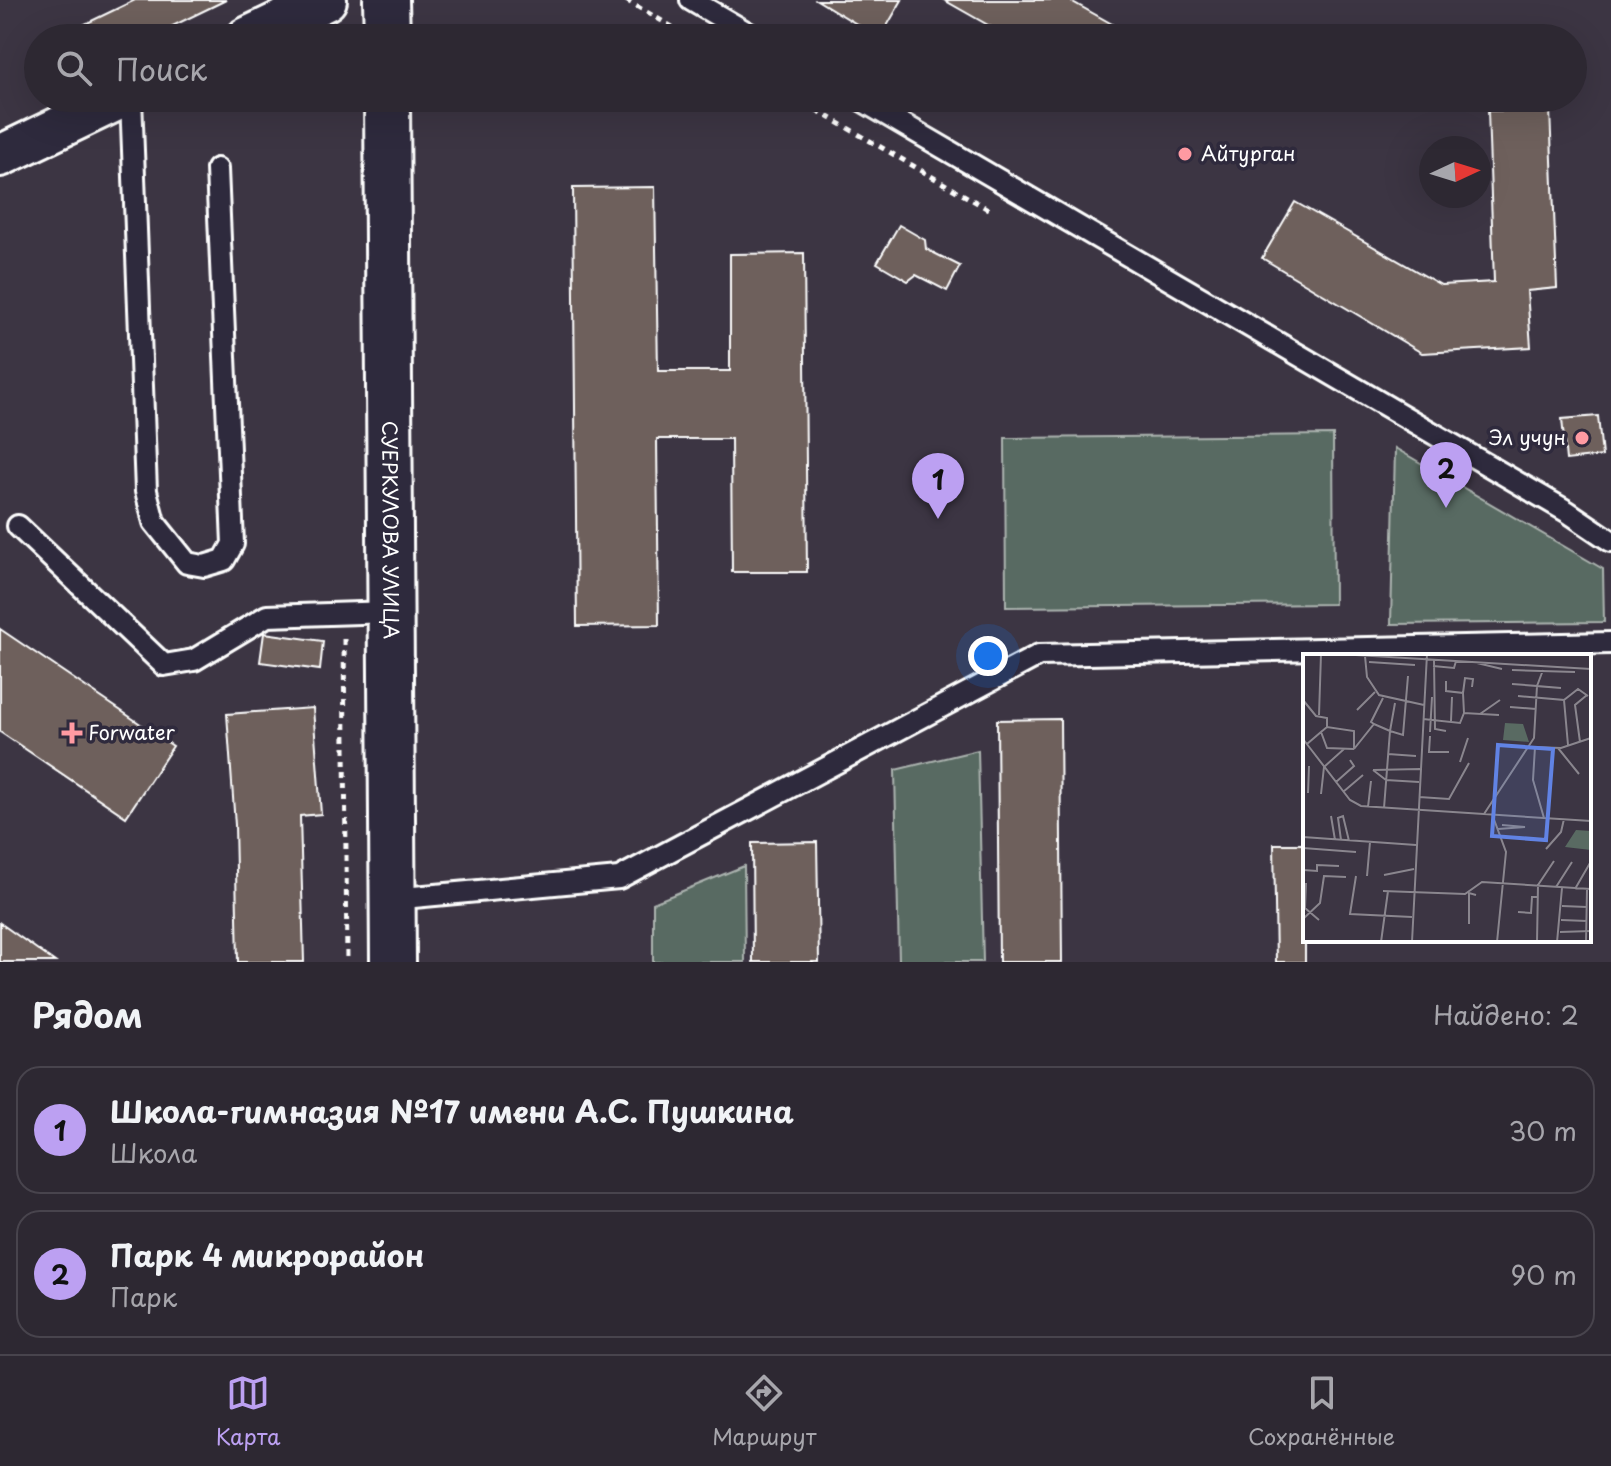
<!DOCTYPE html>
<html lang="ru">
<meta charset="utf-8">
<style>
:root{--surface:#2d2832;--page:#35303a;--text:#f1f3f6;--muted:#a7a6ac;--line:#48444d;--accent:#bca0f2}
body{margin:0;font-family:"Playpen Sans",sans-serif;background:var(--page);color:var(--text)}
.compass{position:absolute;left:1419px;top:136px;width:72px;height:72px;border-radius:50%;background:var(--surface);box-shadow:0 8px 32px #0002;rotate:86deg}
.you{position:absolute;left:988px;top:656px;width:28px;height:28px;margin:-20px;border:6px solid #fff;border-radius:50%;background:#1a73e8;box-shadow:0 0 0 12px #1a73e833}
.badge{display:grid;place-items:center;width:52px;height:52px;border-radius:50%;background:var(--accent);color:#111;font-size:26px;font-weight:700}
.pin{position:absolute;translate:-50% -66px;filter:drop-shadow(0 2px 4px #0008)}
.pin::after{content:'';position:absolute;top:42px;width:28px;height:24px;background:inherit;clip-path:polygon(0 0,100% 0,50% 100%)}
.list{margin:0;padding:0;list-style:none}
h2{display:flex;justify-content:space-between;align-items:center;height:104px;margin:0;padding:0 32px;font-size:34px}
h2 small{font-size:26px;font-weight:400;color:var(--muted)}
.list li{display:grid;grid-template-columns:52px 1fr auto;gap:24px;align-items:center;box-sizing:border-box;height:128px;margin:0 16px 16px;padding:0 16px;border:2px solid var(--line);border-radius:24px}
.list b{display:block;font-size:30px;white-space:nowrap}
.list p{margin:0;font-size:26px;white-space:nowrap;color:var(--muted)}
.list em{font-size:26px;font-style:normal;color:var(--muted)}
.icon{flex:none;width:44px;height:44px;fill:none;stroke:currentColor;stroke-width:2;stroke-linecap:round;stroke-linejoin:round}
.map{position:relative;flex:none;width:1611px;height:962px;overflow:hidden}
.search{position:absolute;background:var(--surface);box-shadow:0 8px 32px #0002;left:24px;right:24px;top:24px;height:88px;display:flex;align-items:center;gap:20px;box-sizing:border-box;padding:0 28px;border-radius:44px;color:var(--muted);font-size:30px}
.sheet{height:392px;background:var(--surface)}
nav{display:flex;justify-content:space-around;align-items:center;box-sizing:border-box;height:112px;border-top:2px solid var(--line);background:var(--surface);font-size:22px;color:var(--muted)}
nav a{display:grid;justify-items:center;gap:4px}
nav .on{color:var(--accent)}
.map>svg:first-child{display:block}
.green{fill:#596a62;stroke:#acb4b0;stroke-width:2}
.building{fill:#6e605c;stroke:#fff;stroke-width:2}
.lines{fill:none;stroke-linecap:round;stroke-linejoin:round}
.service-casing{stroke:#fff;stroke-width:26}
.minor-casing{stroke:#fff;stroke-width:46}
.secondary-casing{stroke:#fff;stroke-width:50}
.path{stroke:#fff;stroke-width:5;stroke-dasharray:6 6;stroke-linecap:butt}
.service{stroke:#2f2a3d;stroke-width:20}
.minor{stroke:#2f2a3d;stroke-width:40}
.secondary{stroke:#2f2a3d;stroke-width:44}
.poi-dot{fill:#ff9aa2;stroke:#2f2a3d;stroke-width:3}
.labels{text-anchor:middle;stroke-width:7;stroke-linejoin:round;paint-order:stroke}
.poi-label{font-size:20px;fill:#fff;stroke:#2f2a3d;text-anchor:start}
.street-label{font-size:20px;fill:#fff;stroke:#2f2a3d}
.inset-road{fill:none;stroke:#8a868e;stroke-width:2}
.view{fill:#6183e4;fill-opacity:0.15;stroke:#6183e4;stroke-width:4}
.inset-edge{fill:none;stroke:#fff;stroke-width:4}
</style>
<div class="map">
<svg width="1611" height="962" viewBox="0 0 1611 962">
<rect width="100%" height="100%" fill="#3c3543"/>
<filter id="ink" filterUnits="userSpaceOnUse"><feTurbulence type="fractalNoise" baseFrequency=".0125" numOctaves="2"/><feDisplacementMap in="SourceGraphic" scale="16" xChannelSelector="R" yChannelSelector="G"/><feConvolveMatrix kernelMatrix="1 2 1 2 8 2 1 2 1" color-interpolation-filters="sRGB"/></filter>
<g filter="url(#ink)">
<path class="green" d="M1333,435L1334,604L1006,607L1005,438Z
M1395,448L1603,569L1604,622L1391,624Z
M978,750L983,962H899L895,770Z
M744,866L745,962H653V903Z"/>
<path class="building" d="M135,0H226L148,38H56Z
M817,0H902L880,38Z
M944,0H1069L1137,38H1011Z
M1550,109L1557,288L1527,291L1531,347L1422,353L1262,258L1295,202L1441,285L1494,282L1488,111Z
M655,187L658,371H730V254L804,253L807,572H732L731,439H657L659,625L577,626L573,188Z
M899,225L925,240L926,249L960,266L947,291L916,275L908,281L877,263Z
M1598,416L1602,456L1566,460L1562,419Z
M0,629L173,746L126,817L0,732Z
M264,633L323,641L320,670L260,662Z
M313,708L321,814L300,816L304,962H238L235,825L227,714Z
M1060,719L1062,962H999L997,720Z
M817,842L819,962H753L752,843Z
M1274,844H1305V962H1276Z
M0,923L55,962H0Z"/>
<g class="lines">
<defs>
<path id="service" d="M691,0L756,38
M131,98L146,491L154,522L187,563L204,566L224,560L233,544L217,169
M858,98L1568,512L1611,541
M18,526L164,665L194,660L267,616L391,612
M392,899L619,878L1039,655L1611,643"/>
<path id="minor" d="M247,38L326,0
M0,156L121,98"/>
<g id="secondary">
<path d="M386,0L387,38"/>
<path id="s1" d="M387,98L393,962"/>
</g>
</defs>
<use href="#service" class="service-casing"/>
<use href="#minor" class="minor-casing"/>
<use href="#secondary" class="secondary-casing"/>
<path class="path" d="M626,0L691,38
M796,98L993,212
M344,639L347,962"/>
<use href="#service" class="service"/>
<use href="#minor" class="minor"/>
<use href="#secondary" class="secondary"/>
</g>
</g>
<g class="poi-dot">
<circle cx="1185" cy="154" r="8"/>
<circle cx="1582" cy="438" r="8"/>
<path d="M68 721h8v8h8v8h-8v8h-8v-8h-8v-8h8z"/>
</g>
<g class="labels">
<g class="poi-label">
<text x="1201" y="161">Айтурган</text>
<text x="1566" y="445" text-anchor="end">Эл учун</text>
<text x="88" y="740">Forwater</text>
</g>
<g class="street-label">
<text dy="7" stroke="none"><textPath href="#s1" startOffset="432">СУЕРКУЛОВА УЛИЦА</textPath></text>
</g>
</g>
<g transform="translate(1303 654)">
<rect width="288" height="288" fill="#3c3543"/>
<path d="M202,69L220,70L226,88L200,86ZM273,176L288,177V196L262,193Z" fill="#596a62"/>
<path class="inset-road" d="M36,0L288,15M62,2L64,23L76,41L121,51M131,6L132,75L143,77M66,8L112,11M174,9L199,15M130,12L151,14L153,7M209,16L272,18M240,16L234,32L258,34M143,27V37L160,39L161,59M160,39L162,24L170,25L169,33M215,42L261,46L265,91M0,46L13,62L24,64V73M261,46L275,35L285,42M92,49L87,77L100,81L105,22M207,53L233,55M54,56L72,38M177,60L197,46M16,61L18,0M120,65L157,69L161,59L196,61M148,67L149,43M71,70L68,68L80,44M18,78L24,73L51,77V95M127,78L129,43M127,82L126,98H146M0,85L47,146L58,152L288,167M277,88L272,51L284,41M4,90L18,78L24,94L51,95M230,93L258,94L288,84M232,93L230,126L241,164M255,94L276,120M51,95L71,70L87,77L81,154M85,100L113,102M157,108L165,84M70,116L83,126L116,128M70,116L117,115M33,128L51,112L47,106M40,138L60,121M5,139L6,112M18,140L21,113L41,95M116,143L146,145L166,109M65,153L68,127M181,160L231,84L234,32L209,30M189,160L203,198L194,288M28,162L32,186M195,175L222,173L199,171M0,183L113,191M38,186L35,164L40,162L46,187M0,194L53,198M243,195L258,178L261,165M0,216L14,217V211L36,212M81,221L111,215M53,222L47,260L109,263M64,222L67,188M3,229L2,254L16,266M253,233L269,208M272,235L287,209M80,237L162,240L179,228L288,235M259,252L284,253M215,258L228,259L229,243H235M0,265L17,249L21,222L43,223M258,266L284,267M166,270V239L173,241M257,278L288,277M78,288L85,237M109,288L124,0M234,288L235,231L251,207M254,288L259,234M283,288L284,235"/>
<path class="view" d="M195,91L250,95L243,186L189,182Z"/>
<rect width="288" height="288" class="inset-edge"/>
</g>
</svg>
<svg class="compass" viewBox="-18 -18 36 36"><path d="M0-13l5 13h-10z" fill="#e53935"/><path d="M0 13l5-13h-10z" fill="#a7a6ac"/></svg>
<div class="you"></div>
<div class="pin badge" style="left:938px;top:519px">1</div>
<div class="pin badge" style="left:1446px;top:508px">2</div>
<div class="search"><svg class="icon" aria-label="search" viewBox="0 0 24 24"><circle cx="10" cy="10" r="6"/><path d="M15 15l6 6"/></svg>Поиск</div>
</div>
<section class="sheet">
<h2>Рядом<small>Найдено: 2</small></h2>
<ul class="list">
<li><span class="badge">1</span><div><b>Школа-гимназия №17 имени А.С. Пушкина</b><p>Школа</p></div><em>30 m</em></li>
<li><span class="badge">2</span><div><b>Парк 4 микрорайон</b><p>Парк</p></div><em>90 m</em></li>
</ul>
</section>
<nav>
<a class="on"><svg class="icon" aria-label="map" viewBox="0 0 24 24"><path d="M3 6l6-2 6 2 6-2v14l-6 2-6-2-6 2zM9 4v14M15 6v14"/></svg>Карта</a>
<a><svg class="icon" aria-label="directions" viewBox="0 0 24 24"><path d="M12 3l9 9-9 9-9-9zM9 14v-3h6M13 9l2 2-2 2"/></svg>Маршрут</a>
<a><svg class="icon" aria-label="saved" viewBox="0 0 24 24"><path d="M7 4h10v16l-5-4-5 4z"/></svg>Сохранённые</a>
</nav>
